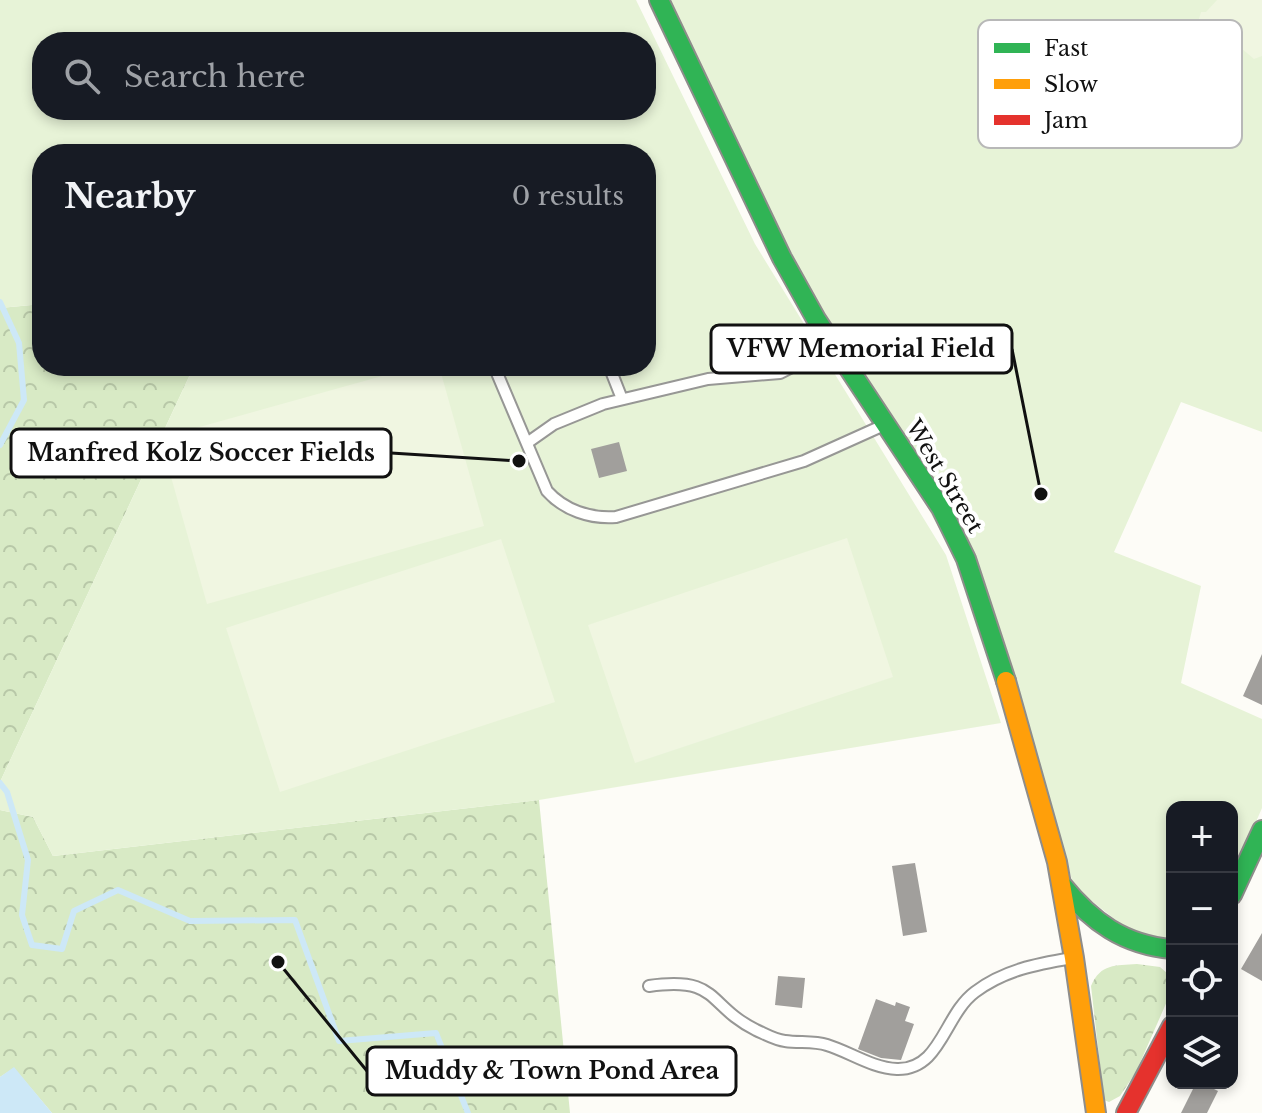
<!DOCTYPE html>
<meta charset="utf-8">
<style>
:root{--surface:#171b24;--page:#20242c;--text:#f1f3f6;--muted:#9ea1a6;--line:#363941}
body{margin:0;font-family:"Libre Baskerville",serif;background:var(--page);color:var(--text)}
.controls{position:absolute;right:24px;bottom:24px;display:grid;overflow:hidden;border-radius:16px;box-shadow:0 4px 12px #0003}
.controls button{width:72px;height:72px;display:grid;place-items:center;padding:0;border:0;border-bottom:2px solid var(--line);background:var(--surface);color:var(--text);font:40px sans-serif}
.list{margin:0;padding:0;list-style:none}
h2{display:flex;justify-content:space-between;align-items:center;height:104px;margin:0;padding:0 32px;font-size:34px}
h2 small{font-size:26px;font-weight:400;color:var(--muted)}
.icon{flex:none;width:44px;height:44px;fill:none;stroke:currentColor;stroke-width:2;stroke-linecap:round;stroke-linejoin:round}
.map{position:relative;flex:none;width:1262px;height:1113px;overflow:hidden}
.search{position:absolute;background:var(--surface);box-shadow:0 4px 12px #0003;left:32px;top:32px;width:624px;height:88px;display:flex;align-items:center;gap:20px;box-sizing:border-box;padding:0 28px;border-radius:32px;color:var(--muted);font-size:30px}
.panel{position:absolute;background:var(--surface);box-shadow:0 4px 12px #0003;left:32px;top:144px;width:624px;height:232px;border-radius:32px}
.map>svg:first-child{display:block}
.forest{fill:url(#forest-crowns)}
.park{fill:#e7f3d7;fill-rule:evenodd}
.pitch{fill:#f0f6e1}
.water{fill:#cde8f7}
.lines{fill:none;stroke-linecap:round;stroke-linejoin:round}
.stream{stroke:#cde8f7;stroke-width:6}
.building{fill:#a19f9c}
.lane-casing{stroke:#979795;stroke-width:14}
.fast-casing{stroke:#8e8d8b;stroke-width:22}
.slow-casing{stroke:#8e8d8b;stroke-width:22}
.jam-casing{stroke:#8e8d8b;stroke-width:22}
.lane{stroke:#fffffe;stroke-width:10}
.fast{stroke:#30b455;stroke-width:18}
.slow{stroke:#ff9f0a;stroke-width:18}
.jam{stroke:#e5322d;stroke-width:18}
.labels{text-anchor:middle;stroke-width:8;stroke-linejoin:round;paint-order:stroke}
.street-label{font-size:22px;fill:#111;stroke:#fff}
.key{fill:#fff;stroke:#b8b8b8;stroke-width:2}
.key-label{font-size:22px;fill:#111}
.leader{fill:none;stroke:#111;stroke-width:3}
.callout-dot{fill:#111;stroke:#fff;stroke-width:3}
.callout{fill:#fff;stroke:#111;stroke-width:3}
.callout-label{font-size:24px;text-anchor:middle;font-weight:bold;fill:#111}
</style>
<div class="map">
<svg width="1262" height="1113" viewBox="0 0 1262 1113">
<defs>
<pattern id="forest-crowns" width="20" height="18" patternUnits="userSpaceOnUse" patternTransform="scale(2)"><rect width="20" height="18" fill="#d8eac5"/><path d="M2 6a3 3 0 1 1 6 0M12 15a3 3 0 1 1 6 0" fill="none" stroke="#b8c8a8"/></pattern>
</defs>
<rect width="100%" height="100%" fill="#fdfcf7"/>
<path class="forest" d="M42,304V366H194L0,782V308Z
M539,800L570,1113H52L14,1068L0,1077V810L33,817L53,856Z
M1137,964L1160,967L1167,973L1171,985L1168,999L1136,1072L1120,1096L1109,1102L1104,1100L1091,986C1101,963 1115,966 1137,964Z"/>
<path class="park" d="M0,0H636L755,244L946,555L1001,723L539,800L53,856L33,817L0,810V782L194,366H646V154H42V304L0,308ZM42,42H646V110H42Z
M668,0H1262V432L1181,402L1114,552L1201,586L1181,683L1262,719V808L1232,877V807H1172V938L1136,936L1074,887L1010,659L799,271Z"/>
<path class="pitch" d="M1217,0H1262V56L1254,59L1207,19H1199L1201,12H1206Z
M418,366H439L484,526L207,604L160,438Z
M847,538L893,677L635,763L588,625Z
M501,539L555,702L280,792L226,628Z"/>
<path class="water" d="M14,1067L52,1113H0V1077Z"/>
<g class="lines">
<path class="stream" d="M0,302L19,343L24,400L0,445
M0,783L7,792L28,860L22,915L32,945L62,949L74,911L118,890L190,921L295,920L339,1041L436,1033L468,1113"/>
</g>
<path class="building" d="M619,442L627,471L599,478L591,449Z
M1262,654V705L1243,696Z
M915,863L927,932L903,936L892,866Z
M1262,933V981L1241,969Z
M778,976L805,978L802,1008L775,1005Z
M876,999L895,1006L896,1002L910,1007L905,1021L914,1024L901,1060L881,1058L858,1049Z
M1196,1083H1202L1218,1091L1207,1113H1181Z"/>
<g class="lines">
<defs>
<path id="lane" d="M494,366L547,491C564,510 590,519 616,517L804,461L884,425
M609,366L622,399
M527,443L554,424L603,404L708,379L780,373L833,346
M649,986C720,976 706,1005 756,1030C765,1034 775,1040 785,1041C799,1043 814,1041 827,1045C850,1052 872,1068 897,1069C941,1070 944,1015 975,992C1004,970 1037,964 1072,958"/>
<path id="fast" d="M659,0L782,258L816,319L941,508L966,559L1006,681
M1062,885C1092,922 1124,945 1172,949
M1232,895L1262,830"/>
<path id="slow" d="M1006,681L1057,862L1074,958L1096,1113"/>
<path id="jam" d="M1126,1113L1172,1026"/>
</defs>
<use href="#lane" class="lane-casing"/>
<use href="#fast" class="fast-casing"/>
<use href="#slow" class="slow-casing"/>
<use href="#jam" class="jam-casing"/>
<use href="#lane" class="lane"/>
<use href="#fast" class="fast"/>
<use href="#slow" class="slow"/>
<use href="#jam" class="jam"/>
</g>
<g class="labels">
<g class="street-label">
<text transform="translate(945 476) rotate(59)" y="8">West Street</text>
</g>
</g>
<rect x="978" y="20" width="264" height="128" rx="12" class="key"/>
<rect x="994" y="43" width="36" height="10" fill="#30b455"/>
<rect x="994" y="79" width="36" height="10" fill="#ff9f0a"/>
<rect x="994" y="115" width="36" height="10" fill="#e5322d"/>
<g class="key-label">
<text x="1044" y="56">Fast</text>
<text x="1044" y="92">Slow</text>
<text x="1044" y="128">Jam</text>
</g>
<path class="leader" d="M1041 494L1012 349M519 461L391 453M278 962L367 1071"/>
<g class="callout-dot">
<circle cx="1041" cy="494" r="8"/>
<circle cx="519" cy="461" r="8"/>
<circle cx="278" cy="962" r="8"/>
</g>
<g class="callout">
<rect x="711" y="325" width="301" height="48" rx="8"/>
<rect x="11" y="429" width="380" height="48" rx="8"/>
<rect x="367" y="1047" width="369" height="48" rx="8"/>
</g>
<g class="callout-label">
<text x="861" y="357">VFW Memorial Field</text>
<text x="201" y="461">Manfred Kolz Soccer Fields</text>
<text x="552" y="1079">Muddy &amp; Town Pond Area</text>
</g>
</svg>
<div class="controls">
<button>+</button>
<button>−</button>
<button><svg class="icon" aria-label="locate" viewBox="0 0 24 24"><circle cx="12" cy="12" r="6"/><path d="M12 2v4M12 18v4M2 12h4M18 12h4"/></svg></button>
<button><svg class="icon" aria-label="layers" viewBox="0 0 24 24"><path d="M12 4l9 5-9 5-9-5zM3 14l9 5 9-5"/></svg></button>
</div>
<div class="search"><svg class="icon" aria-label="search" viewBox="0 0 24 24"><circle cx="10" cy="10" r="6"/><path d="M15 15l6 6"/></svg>Search here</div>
<section class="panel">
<h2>Nearby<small>0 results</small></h2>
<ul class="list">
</ul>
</section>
</div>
